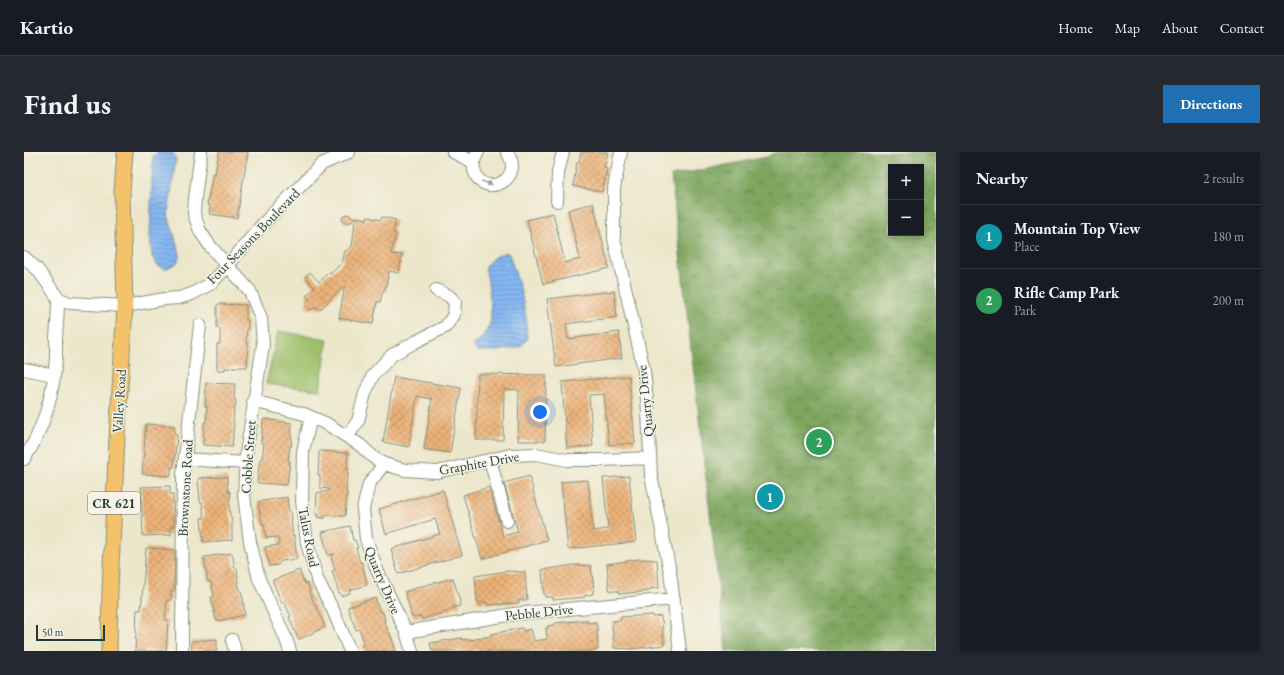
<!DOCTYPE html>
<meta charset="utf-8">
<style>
:root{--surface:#171b24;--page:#242831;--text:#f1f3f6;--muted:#9ea1a6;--line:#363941;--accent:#1f6fb2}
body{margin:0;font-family:"EB Garamond",serif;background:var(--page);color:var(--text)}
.controls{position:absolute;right:12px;top:12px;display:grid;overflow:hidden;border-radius:0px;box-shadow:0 2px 6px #0003}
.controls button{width:36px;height:36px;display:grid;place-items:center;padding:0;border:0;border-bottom:1px solid var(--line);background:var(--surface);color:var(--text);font:20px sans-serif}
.scale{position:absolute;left:12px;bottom:10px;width:69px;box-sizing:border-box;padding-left:4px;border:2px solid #1f3d34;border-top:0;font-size:11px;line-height:14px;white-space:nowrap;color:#1f3d34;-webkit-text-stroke:3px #f7f3e8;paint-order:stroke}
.you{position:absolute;left:516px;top:260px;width:14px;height:14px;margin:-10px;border:3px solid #fff;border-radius:50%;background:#1a73e8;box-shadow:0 0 0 6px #1a73e833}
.badge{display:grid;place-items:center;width:26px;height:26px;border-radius:50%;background:var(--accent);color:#fff;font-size:13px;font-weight:700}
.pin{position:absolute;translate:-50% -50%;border:2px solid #fff;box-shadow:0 1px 4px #0006}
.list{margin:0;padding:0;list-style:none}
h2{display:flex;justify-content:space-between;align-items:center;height:52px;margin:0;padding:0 16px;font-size:17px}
h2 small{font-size:13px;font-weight:400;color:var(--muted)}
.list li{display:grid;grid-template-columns:26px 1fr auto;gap:12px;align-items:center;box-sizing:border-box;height:64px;padding:0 16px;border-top:1px solid var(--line)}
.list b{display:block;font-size:15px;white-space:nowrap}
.list p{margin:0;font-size:13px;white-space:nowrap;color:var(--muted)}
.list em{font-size:13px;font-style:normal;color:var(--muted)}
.map{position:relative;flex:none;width:912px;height:499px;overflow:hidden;border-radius:0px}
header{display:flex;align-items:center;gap:24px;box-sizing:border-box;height:56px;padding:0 20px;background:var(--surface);border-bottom:1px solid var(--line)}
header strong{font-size:19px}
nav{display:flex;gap:22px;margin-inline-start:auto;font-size:14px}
.intro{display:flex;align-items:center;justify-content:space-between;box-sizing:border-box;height:96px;padding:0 24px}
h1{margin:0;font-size:28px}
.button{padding:10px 18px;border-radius:0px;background:var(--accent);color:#fff;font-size:14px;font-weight:700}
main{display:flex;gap:24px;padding:0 24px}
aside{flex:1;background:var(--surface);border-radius:0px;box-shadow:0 2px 6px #0003}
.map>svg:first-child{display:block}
.green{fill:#9dc06a;stroke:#5e7e4f}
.forest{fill:url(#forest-crowns);stroke:#4e7249;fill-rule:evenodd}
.water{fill:url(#water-rules);stroke:#527a93}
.building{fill:url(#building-cross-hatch)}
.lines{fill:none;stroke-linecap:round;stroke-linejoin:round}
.minor-casing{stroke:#869280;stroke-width:14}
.major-casing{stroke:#869280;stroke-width:17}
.minor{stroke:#fff;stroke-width:12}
.major{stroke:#f4c26a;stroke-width:15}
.oneway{fill:#8f9e9a}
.labels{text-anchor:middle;stroke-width:3;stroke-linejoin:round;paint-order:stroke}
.shield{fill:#f7f3e8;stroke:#60746a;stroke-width:1}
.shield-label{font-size:13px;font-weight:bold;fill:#1f3d34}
.street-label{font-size:14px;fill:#1f3d34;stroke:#f7f3e8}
</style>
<header>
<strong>Kartio</strong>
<nav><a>Home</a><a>Map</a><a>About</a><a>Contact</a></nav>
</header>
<div class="intro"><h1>Find us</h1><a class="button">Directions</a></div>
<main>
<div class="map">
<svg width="912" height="499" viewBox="0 0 912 499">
<defs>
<pattern id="forest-crowns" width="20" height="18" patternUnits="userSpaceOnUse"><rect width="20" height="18" fill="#7ea65e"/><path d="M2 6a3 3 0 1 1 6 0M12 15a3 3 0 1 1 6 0" fill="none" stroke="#67884e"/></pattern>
<pattern id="water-rules" width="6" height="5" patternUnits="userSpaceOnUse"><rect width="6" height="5" fill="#85b7f2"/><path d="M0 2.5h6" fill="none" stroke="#6c96c5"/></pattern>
<pattern id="building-cross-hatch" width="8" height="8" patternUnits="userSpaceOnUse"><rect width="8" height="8" fill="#edb379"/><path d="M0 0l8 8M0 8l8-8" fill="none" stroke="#bf9364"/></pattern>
</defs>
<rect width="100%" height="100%" fill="#f7f3e8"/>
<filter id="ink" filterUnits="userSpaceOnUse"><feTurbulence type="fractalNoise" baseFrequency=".025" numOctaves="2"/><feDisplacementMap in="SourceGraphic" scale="8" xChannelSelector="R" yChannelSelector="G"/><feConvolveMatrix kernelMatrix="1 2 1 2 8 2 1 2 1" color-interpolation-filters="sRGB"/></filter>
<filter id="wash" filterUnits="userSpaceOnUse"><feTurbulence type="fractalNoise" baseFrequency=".012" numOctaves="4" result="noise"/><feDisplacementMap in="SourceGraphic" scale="16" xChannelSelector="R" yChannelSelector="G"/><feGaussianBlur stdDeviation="0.9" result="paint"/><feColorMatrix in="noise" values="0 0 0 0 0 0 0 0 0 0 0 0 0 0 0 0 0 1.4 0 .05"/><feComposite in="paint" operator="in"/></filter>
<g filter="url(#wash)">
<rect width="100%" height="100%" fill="#ece7cb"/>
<path class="green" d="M254,179L304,187L296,238L242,232Z"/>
<path class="forest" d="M753,0H912V499H702L647,24L743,5ZM867,15H897V81H867Z"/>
<path class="water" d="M133,0H148L152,6L144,63L156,102L153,111L141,117L133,113L128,104L126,82L129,5Z
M481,100L485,102L497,139L502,166L503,187L496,195L473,199H454L449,194C456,188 462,181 466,172C469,162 464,126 461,115L468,107Z"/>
<g id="blocks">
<path class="building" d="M195,0H224L213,66L185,62L186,53H183L189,21L191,22Z
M557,0H584L580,16L583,17L578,40L549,34L553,10H555Z
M569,51L585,116L519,132L503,68L529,61L541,111L556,107L544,58Z
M324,62L332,67V65L343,67V65L357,68L358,65L372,68L369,81H372L367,102L378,103L375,121L365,119L361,139H359L356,150H353L349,172L315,166L321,133L296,158L293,155L286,158L281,153L285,147L282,144L290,135L281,125L286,120L295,130L304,121L306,122L318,111L321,99L328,95L331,69L322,71L319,70L318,66L320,63Z
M590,139L593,165L542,172L544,187L595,180L598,206L532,215L523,147Z
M194,152L222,153V168H224V177H223L222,191L224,192L223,215H207L206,216H201V218H193V192H196V176H193V153Z
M454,222L522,223L521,289H494L495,238L480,237L479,288H452Z
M605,224L611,291L585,293L580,242L565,243L569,294L543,296L538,230Z
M370,225L437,236L426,301L400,297L408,247L393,244L385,295L359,290Z
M182,231L211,232L210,248H212L211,256H210L209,271H210L208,295L179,293L180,270H182L183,254H181Z
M241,267L268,271L267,286H268L267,295L266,294L264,309H266L263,333L234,331L233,330L236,307H238L240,291H237L239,268Z
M122,272L151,274L150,283H153L150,315H147V324L118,322Z
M296,299L324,301L323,317H324V325H323L322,340H323L321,364L300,363L301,366L293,365V362H292L293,341L305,339V337L296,336V323H294L295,300Z
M505,324L523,388L458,407L439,343L465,335L479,384L494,380L480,331Z
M605,324L612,390L544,397L537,330L564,328L569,379L584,377L579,326Z
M203,325L204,340H206V349H205L206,364H207L208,372V388L180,390H179L177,366H180L178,350H176L174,327L175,326Z
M146,334V342H149L150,374L147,375V383L119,384L117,335Z
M419,338L438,403L374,422L367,397L416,382L411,367L362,382L355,357Z
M263,345L265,360H267L268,369H267L269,384L270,383L273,407L257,409L254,413L245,414L241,395L255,393L254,385L242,386L240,372H238L234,350Z
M326,374L329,388H331L334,396H332L336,411L338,410L343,433L325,438L326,441L317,444L316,441H315L308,419L311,418L307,404L311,402L304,403L298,381H299L298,380Z
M122,396L151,398L150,439H147V448H143L141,468H144L142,499H111L113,458H117Z
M208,401L211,416H213L214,425H213L216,439H217L219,447L221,463L193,469L192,468L187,445H190L187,429L184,430L180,407V405Z
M615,407L633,408L635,436L626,437V439L595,442L594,439H586V437H585L583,412Z
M550,413L567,414L570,438L569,439V442L561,443V445L529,448V445H521V443H520L518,418Z
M275,418L281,432L283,431L286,439L285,440L291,453H292L301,475L276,487H274L265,465L267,464L260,450L258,451L249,430V428Z
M483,419L501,420L503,448H494L495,451L463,453V450L455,451L454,449H453L451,424Z
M429,426L436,450L435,451L436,454L428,456L429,458L398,467L397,464L390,466L389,464L388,465L381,440L398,434Z
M351,446L356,460L358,459L361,467L360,468L365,482L366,481L372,499H341L338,493L341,492L335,477L332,478L324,456V455Z
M629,463V465L637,464V468H638L640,493L608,497L590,496L588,471H589V469L597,468V465Z
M563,468V471L572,470V473H573L574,498L565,499H408L406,491L438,486V488L447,487V488L467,484V482L498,476L499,479L507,477L510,489L523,487L522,476H524V474L531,473V471Z
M193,487V499H168L167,490L168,489Z"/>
</g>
</g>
<g filter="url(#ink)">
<use href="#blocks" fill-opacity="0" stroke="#869280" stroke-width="1"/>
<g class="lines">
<defs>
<path id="minor" d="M177,0L171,46L170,62L176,79L186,94L226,139L237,166L239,193L222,302L220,343L226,390L235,427L262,487L266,499
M429,0L449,10
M454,0C450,6 448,13 451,21C461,47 502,27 483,0
M597,0L590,36V87L620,218L624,259L627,323L646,420L656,499
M533,49L534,20L539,0
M0,105L14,118L34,146L45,151L101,154L141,147L155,146L168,142L186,132L200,118L238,73L298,12L325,0
M0,217L30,223
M229,249L280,262L303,272L336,293L349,305L360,312L381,318L413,320L486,303L512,302L543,308H580L626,306
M287,265L279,299L278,349L283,391L293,427L309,458L326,499
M323,285L334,269L341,241L349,223L368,203L393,189L421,175L430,163L431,150L425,144L412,138
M0,307C20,278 30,240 32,205C32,199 32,193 32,186C33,173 34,160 34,146
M161,307L221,311
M466,308L483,369
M360,312L345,332L339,357L342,387L353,418L382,480L388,499
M382,480L490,462L650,447
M208,488L211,499
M158,499L159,323L176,173"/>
<path id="major" d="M85,499L86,438L93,286L101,154L98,40L101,0"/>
</defs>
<use href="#minor" class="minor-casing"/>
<use href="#major" class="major-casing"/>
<use href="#minor" class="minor"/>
<use href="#major" class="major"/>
</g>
<defs><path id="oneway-solid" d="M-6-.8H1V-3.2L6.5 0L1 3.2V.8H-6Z"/></defs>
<use class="oneway" href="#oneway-solid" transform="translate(463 31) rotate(19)"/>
</g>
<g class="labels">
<rect class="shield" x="64" y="340" width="52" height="22" rx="3"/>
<g class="shield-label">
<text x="90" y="356">CR 621</text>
</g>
<g class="street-label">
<text transform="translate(229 84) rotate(-46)" y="5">Four Seasons Boulevard</text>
<text transform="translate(95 249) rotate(-86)" y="5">Valley Road</text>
<text transform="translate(621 249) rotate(-96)" y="5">Quarry Drive</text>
<text transform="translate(224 305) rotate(-86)" y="5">Cobble Street</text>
<text transform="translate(455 311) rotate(-10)" y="5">Graphite Drive</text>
<text transform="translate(161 336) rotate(-87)" y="5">Brownstone Road</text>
<text transform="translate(285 385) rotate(79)" y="5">Talus Road</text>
<text transform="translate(359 428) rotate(67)" y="5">Quarry Drive</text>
<text transform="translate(515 460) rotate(-6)" y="5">Pebble Drive</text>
</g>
</g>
</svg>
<div class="controls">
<button>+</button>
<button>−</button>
</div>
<div class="scale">50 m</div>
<div class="you"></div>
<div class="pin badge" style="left:746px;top:345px;background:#0f9aa8">1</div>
<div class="pin badge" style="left:795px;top:290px;background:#2e9e5b">2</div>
</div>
<aside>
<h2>Nearby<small>2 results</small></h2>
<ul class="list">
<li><span class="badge" style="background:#0f9aa8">1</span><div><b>Mountain Top View</b><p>Place</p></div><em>180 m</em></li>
<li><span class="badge" style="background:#2e9e5b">2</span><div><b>Rifle Camp Park</b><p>Park</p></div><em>200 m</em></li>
</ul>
</aside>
</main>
